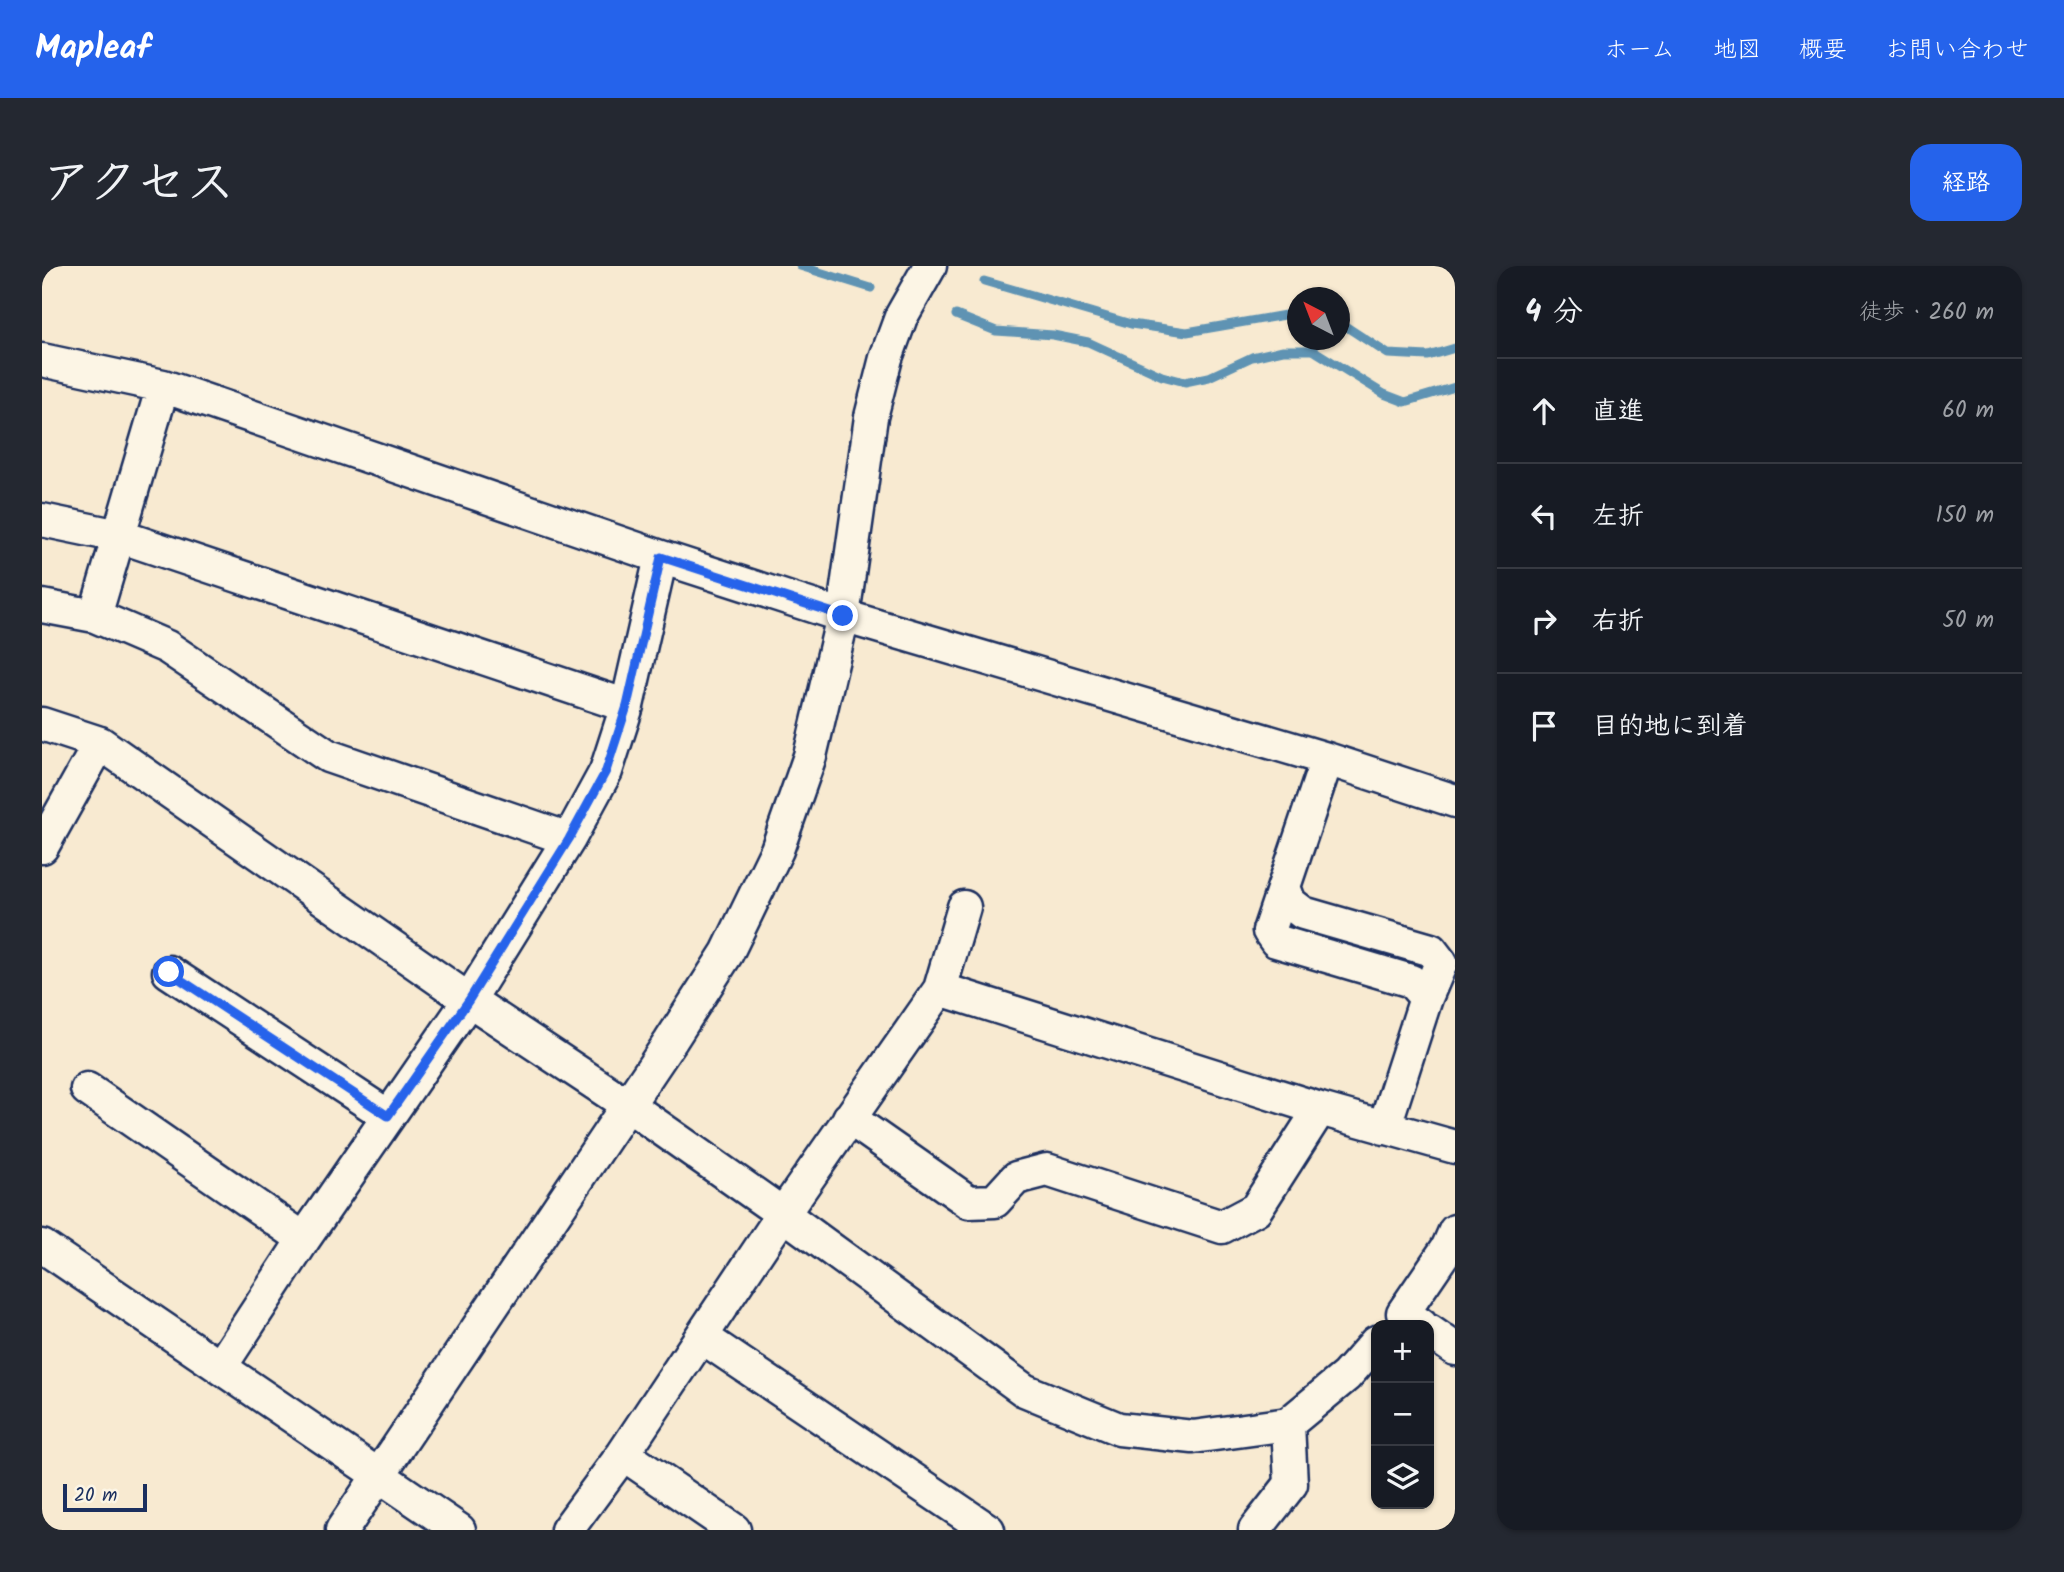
<!DOCTYPE html>
<html lang="ja">
<meta charset="utf-8">
<style>
:root{--surface:#171b24;--page:#242831;--text:#f1f3f6;--muted:#9ea1a6;--line:#363941;--accent:#2563eb}
body{margin:0;font-family:Kalam,"Klee One",sans-serif;background:var(--page);color:var(--text)}
.controls{position:absolute;right:21px;bottom:21px;display:grid;overflow:hidden;border-radius:14px;box-shadow:0 2px 5px #0004}
.controls button{width:63px;height:63px;display:grid;place-items:center;padding:0;border:0;border-bottom:2px solid var(--line);background:var(--surface);color:var(--text);font:35px sans-serif}
.compass{position:absolute;left:1245px;top:21px;width:63px;height:63px;border-radius:50%;background:var(--surface);box-shadow:0 2px 5px #0004;rotate:318deg}
.scale{position:absolute;left:21px;bottom:18px;width:84px;box-sizing:border-box;padding-left:7px;border:4px solid #1b2f5e;border-top:0;font-size:19px;line-height:24px;white-space:nowrap;color:#1b2f5e;-webkit-text-stroke:5px #fcf5e5;paint-order:stroke}
.stop{position:absolute;width:21px;height:21px;margin:-16px;border:5px solid #2563eb;border-radius:50%;background:#fff}
.stop.end{background:#2563eb;border-color:#fff;box-shadow:0 2px 7px #0008}
.list{margin:0;padding:0;list-style:none}
h2{display:flex;justify-content:space-between;align-items:center;height:91px;margin:0;padding:0 28px;font-size:30px}
h2 small{font-size:23px;font-weight:400;color:var(--muted)}
.list li{display:grid;grid-template-columns:46px 1fr auto;gap:21px;align-items:center;box-sizing:border-box;height:105px;padding:0 28px;border-top:2px solid var(--line)}
.list b{display:block;font-size:26px;white-space:nowrap}
.list em{font-size:23px;font-style:normal;color:var(--muted)}
.icon{flex:none;width:38px;height:38px;fill:none;stroke:currentColor;stroke-width:2;stroke-linecap:round;stroke-linejoin:round}
.map{position:relative;flex:none;width:1413px;height:1264px;overflow:hidden;border-radius:21px}
header{display:flex;align-items:center;gap:42px;box-sizing:border-box;height:98px;padding:0 35px;background:var(--accent);color:#fff}
header strong{font-size:33px}
nav{display:flex;gap:38px;margin-inline-start:auto;font-size:24px}
.intro{display:flex;align-items:center;justify-content:space-between;box-sizing:border-box;height:168px;padding:0 42px}
h1{margin:0;font-size:49px}
.button{padding:18px 32px;border-radius:21px;background:var(--accent);color:#fff;font-size:24px;font-weight:700}
main{display:flex;gap:42px;padding:0 42px}
aside{flex:1;background:var(--surface);border-radius:21px;box-shadow:0 2px 5px #0004}
.map>svg:first-child{display:block}
.lines{fill:none;stroke-linecap:round;stroke-linejoin:round}
.stream{stroke:#5e93b3;stroke-width:9}
.minor-casing{stroke:#1b2f5e;stroke-width:37}
.minor{stroke:#fcf5e5;stroke-width:32}
.route{stroke:#2563eb;stroke-width:9}
</style>
<header>
<strong>Mapleaf</strong>
<nav><a>ホーム</a><a>地図</a><a>概要</a><a>お問い合わせ</a></nav>
</header>
<div class="intro"><h1>アクセス</h1><a class="button">経路</a></div>
<main>
<div class="map">
<svg width="1413" height="1264" viewBox="0 0 1413 1264">
<rect width="100%" height="100%" fill="#f8ead1"/>
<filter id="ink" filterUnits="userSpaceOnUse"><feTurbulence type="fractalNoise" baseFrequency=".0143" numOctaves="2"/><feDisplacementMap in="SourceGraphic" scale="14" xChannelSelector="R" yChannelSelector="G"/><feConvolveMatrix kernelMatrix="1 2 1 2 8 2 1 2 1" color-interpolation-filters="sRGB"/></filter>
<g filter="url(#ink)">
<g class="lines">
<path class="stream" d="M758,0L829,22
M942,15L1089,58L1145,66L1255,47
M914,49L954,65L1011,69L1046,76L1120,110L1143,116L1167,111L1210,91L1241,84H1271L1342,128L1363,136L1413,121
M1297,56L1346,88L1386,90L1413,82"/>
<defs>
<path id="minor" d="M0,94L121,120L619,291L801,350L1285,493L1413,535
M0,254L77,270L585,440
M0,340L53,350L125,381L286,490L527,573
M53,350L121,120
M0,458L58,477L427,734L587,840L741,948L982,1124L1077,1163L1151,1171L1246,1158L1304,1110L1334,1076
M1285,493L1227,665L1234,675L1369,715L1384,732L1342,862
M0,581L58,477
M1242,621L1248,637L1261,647L1389,684L1399,697L1384,732
M127,706L346,850
M898,723L922,641
M45,823L262,973
M807,852L927,936L953,935L974,912L1005,904L1180,961L1214,943L1278,843L1413,881
M0,980L417,1264
M1379,1059L1361,1047L1406,981L1413,965
M1387,1065L1413,1083
M660,1071L946,1264
M179,1100L262,973L427,734L527,573L564,505L585,440L619,291
M581,1188L692,1264
M300,1264L628,776L685,687L735,584L768,490L801,350L829,151L844,92L859,51L888,0
M525,1264L581,1188L741,948L898,723L1278,843
M1213,1264L1249,1218L1246,1158"/>
</defs>
<use href="#minor" class="minor-casing"/>
<use href="#minor" class="minor"/>
</g>
</g>
<g class="lines" filter="url(#ink)">
<path class="route" d="M127,706L346,850L427,734L527,573L564,505L585,440L619,291L801,350"/>
</g>
</svg>
<div class="controls">
<button>+</button>
<button>−</button>
<button><svg class="icon" aria-label="layers" viewBox="0 0 24 24"><path d="M12 4l9 5-9 5-9-5zM3 14l9 5 9-5"/></svg></button>
</div>
<svg class="compass" viewBox="-18 -18 36 36"><path d="M0-13l5 13h-10z" fill="#e53935"/><path d="M0 13l5-13h-10z" fill="#9ea1a6"/></svg>
<div class="scale">20 m</div>
<div class="stop" style="left:127px;top:706px"></div>
<div class="stop end" style="left:801px;top:350px"></div>
</div>
<aside>
<h2>4 分<small>徒歩 · 260 m</small></h2>
<ul class="list">
<li><svg class="icon" aria-label="ahead" viewBox="0 0 24 24"><path d="M12 20V5M6 11l6-6 6 6"/></svg><div><b>直進</b></div><em>60 m</em></li>
<li><svg class="icon" aria-label="left" viewBox="0 0 24 24"><path d="M17 20v-9H6M10 6l-5 5 5 5"/></svg><div><b>左折</b></div><em>150 m</em></li>
<li><svg class="icon" aria-label="right" viewBox="0 0 24 24"><path d="M7 20v-9h11M14 6l5 5-5 5"/></svg><div><b>右折</b></div><em>50 m</em></li>
<li><svg class="icon" aria-label="arrive" viewBox="0 0 24 24"><path d="M6 21V4h12l-3 4 3 4H6"/></svg><div><b>目的地に到着</b></div></li>
</ul>
</aside>
</main>
